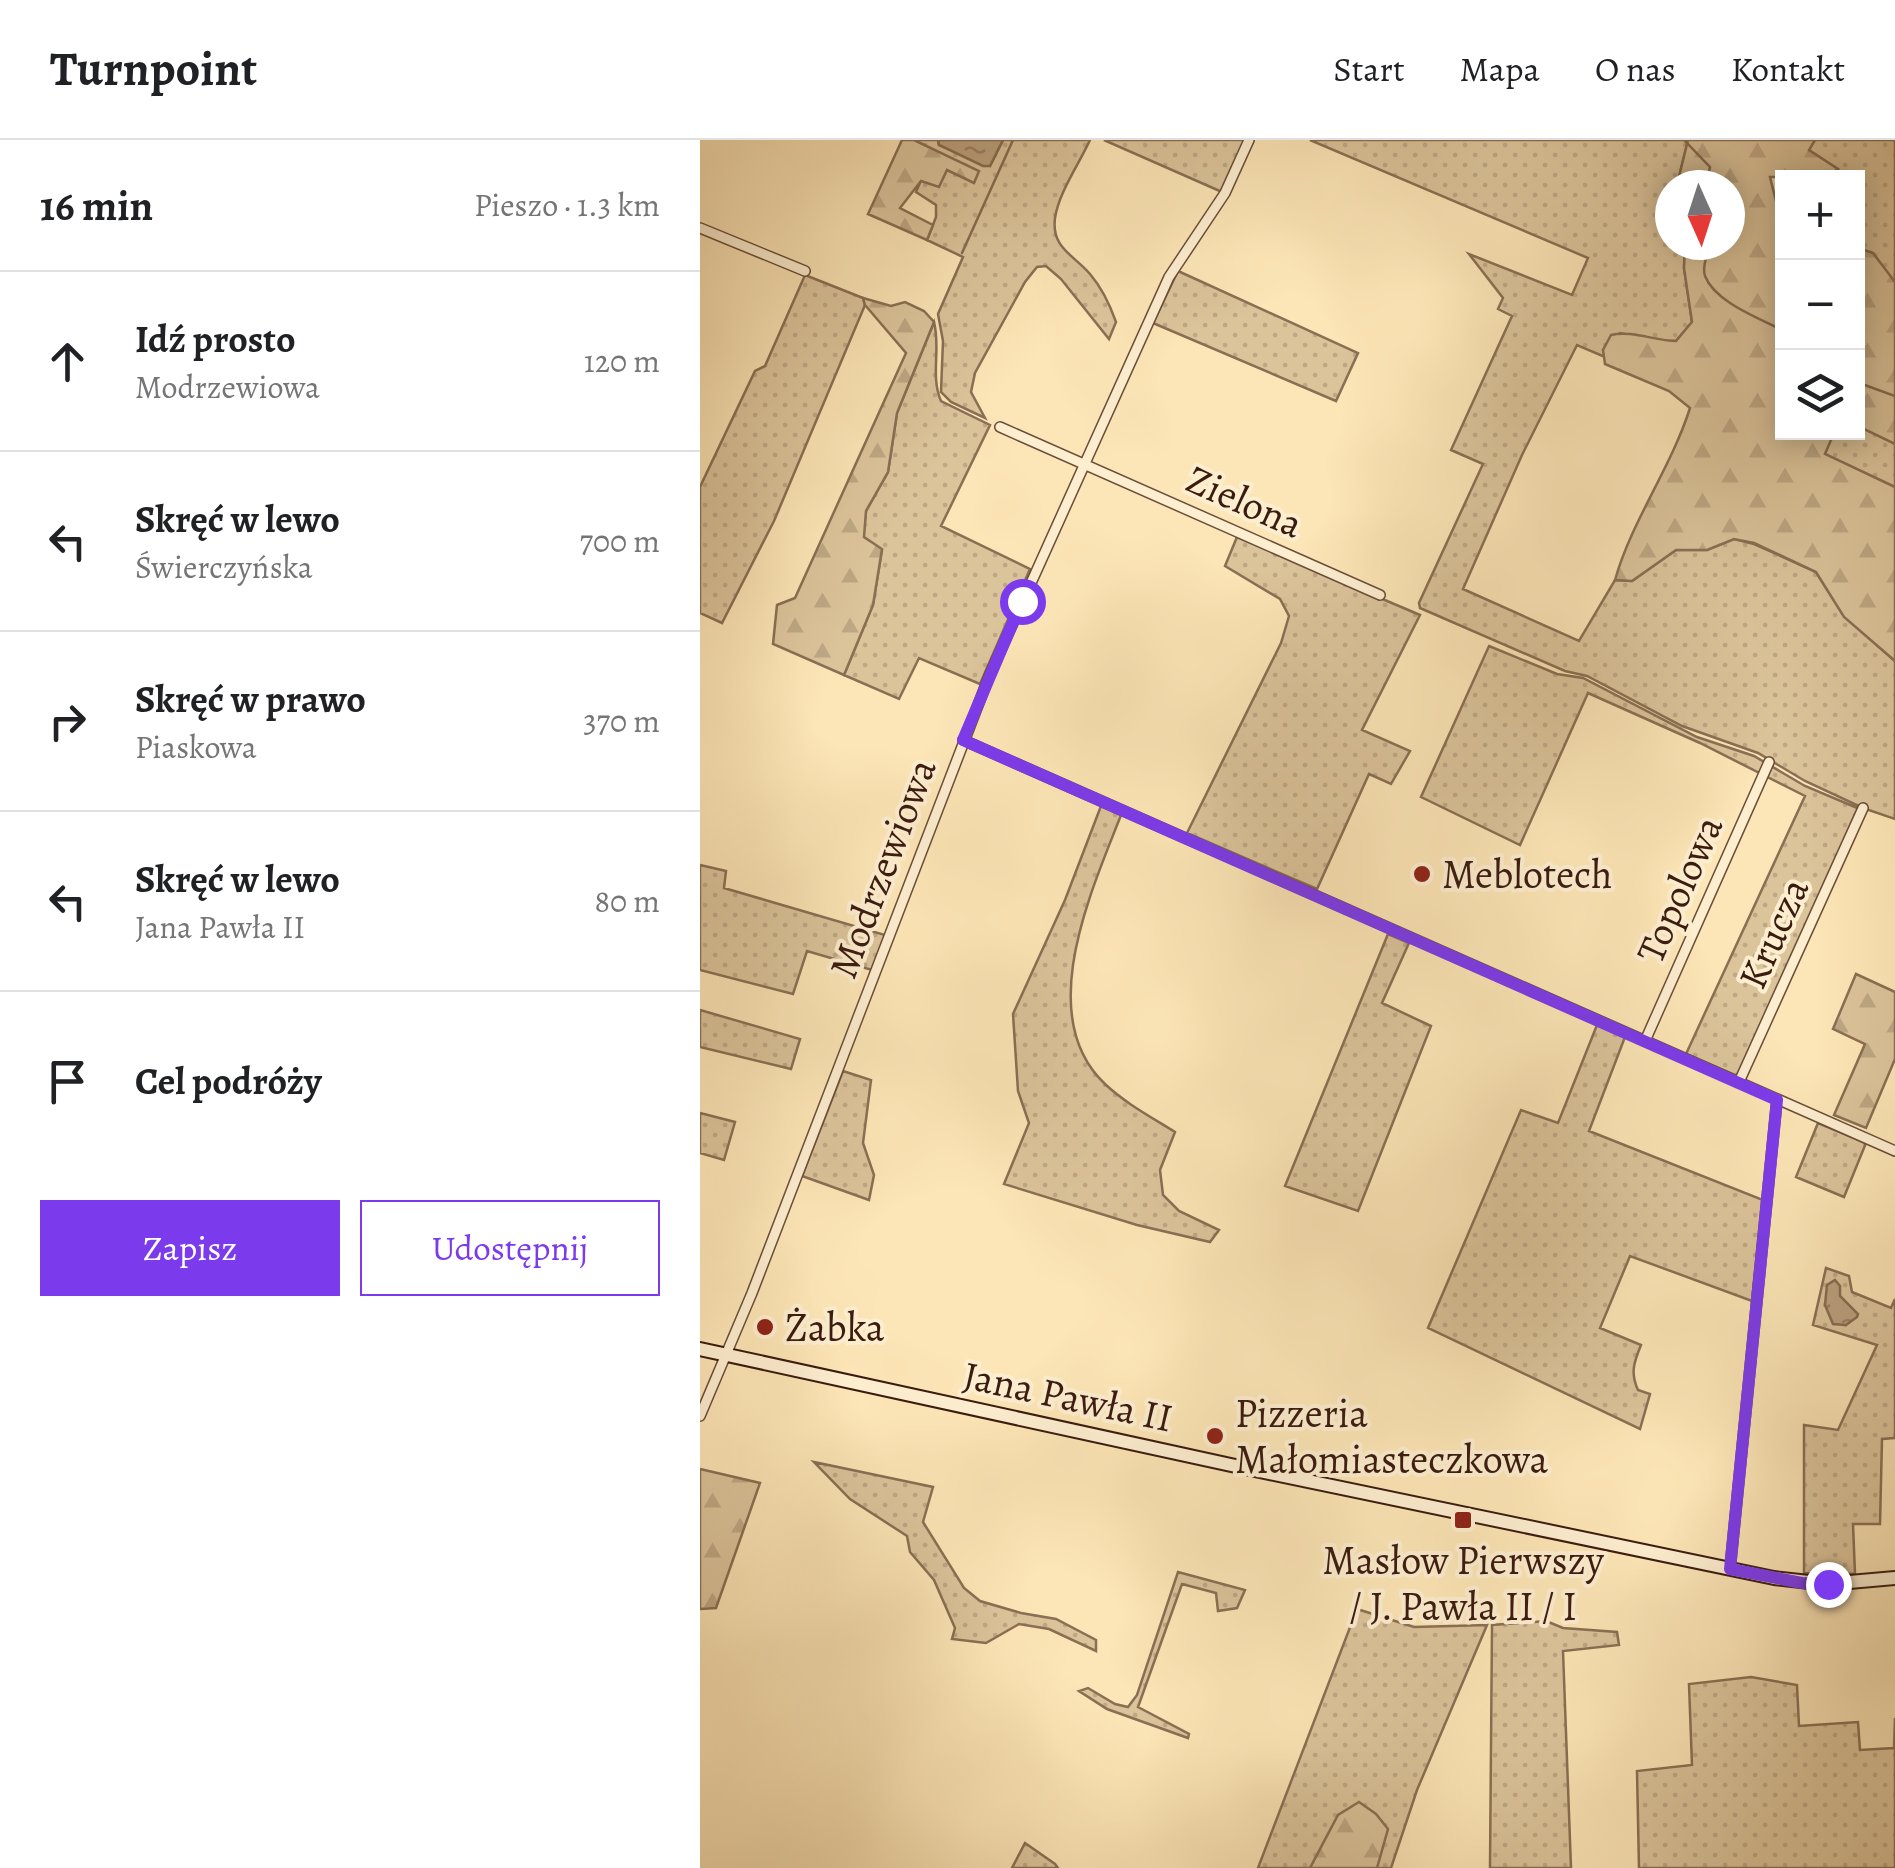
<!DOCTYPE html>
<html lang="pl">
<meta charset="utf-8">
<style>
:root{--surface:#fff;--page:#f2f2f2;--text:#202124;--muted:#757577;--line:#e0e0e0;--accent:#7c3aed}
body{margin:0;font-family:Alegreya,serif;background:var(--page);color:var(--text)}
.controls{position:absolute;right:30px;top:30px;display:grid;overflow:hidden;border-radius:0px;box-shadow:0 5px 25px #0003}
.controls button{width:90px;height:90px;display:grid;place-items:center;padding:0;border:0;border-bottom:2px solid var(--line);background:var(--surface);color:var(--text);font:50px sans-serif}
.compass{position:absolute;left:955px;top:30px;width:90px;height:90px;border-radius:50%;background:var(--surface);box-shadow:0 5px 25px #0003;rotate:177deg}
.stop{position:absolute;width:30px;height:30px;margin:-22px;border:8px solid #7c3aed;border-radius:50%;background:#fff}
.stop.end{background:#7c3aed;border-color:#fff;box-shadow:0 2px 10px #0008}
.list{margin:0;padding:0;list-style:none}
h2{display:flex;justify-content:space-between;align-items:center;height:130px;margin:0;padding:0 40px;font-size:42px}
h2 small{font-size:32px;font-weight:400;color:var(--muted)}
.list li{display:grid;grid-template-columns:65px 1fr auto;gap:30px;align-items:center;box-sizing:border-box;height:180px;padding:0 40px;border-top:2px solid var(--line)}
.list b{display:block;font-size:38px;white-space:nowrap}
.list p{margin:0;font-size:32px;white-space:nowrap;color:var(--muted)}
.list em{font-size:32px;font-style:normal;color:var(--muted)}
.actions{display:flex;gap:20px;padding:30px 40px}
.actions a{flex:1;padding:22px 0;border:2px solid var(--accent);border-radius:0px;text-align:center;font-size:35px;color:var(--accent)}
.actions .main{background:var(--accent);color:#fff}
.icon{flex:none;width:55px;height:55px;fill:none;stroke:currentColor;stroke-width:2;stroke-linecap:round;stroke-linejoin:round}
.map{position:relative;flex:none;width:1195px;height:1728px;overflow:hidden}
header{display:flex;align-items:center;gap:60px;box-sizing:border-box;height:140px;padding:0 50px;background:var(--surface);border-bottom:2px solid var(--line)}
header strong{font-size:48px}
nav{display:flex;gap:55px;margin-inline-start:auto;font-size:35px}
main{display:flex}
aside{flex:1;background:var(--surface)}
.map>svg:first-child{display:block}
.green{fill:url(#green-dots);stroke:#8a6f54;stroke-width:2.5}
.forest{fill:url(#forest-firs);stroke:#8a6f54;stroke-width:2.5}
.water{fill:url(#water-ripples);stroke:#876b51;stroke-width:2.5}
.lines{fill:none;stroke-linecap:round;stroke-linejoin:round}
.stream{stroke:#876b51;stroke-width:2.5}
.street-casing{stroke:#6a4e39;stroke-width:12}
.secondary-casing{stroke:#3a1b0f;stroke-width:16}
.street{stroke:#fdeed0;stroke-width:9}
.secondary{stroke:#fdeed0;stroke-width:12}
.route{stroke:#7c3aed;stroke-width:12}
.poi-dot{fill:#8f2418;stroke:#fdeed0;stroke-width:4}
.labels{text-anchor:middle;stroke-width:8;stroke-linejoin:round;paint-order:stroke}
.street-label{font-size:40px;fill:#3a1b0f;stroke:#fdeed0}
.poi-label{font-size:40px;fill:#3a1b0f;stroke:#fdeed0;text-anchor:start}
</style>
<header>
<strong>Turnpoint</strong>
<nav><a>Start</a><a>Mapa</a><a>O nas</a><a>Kontakt</a></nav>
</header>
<main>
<aside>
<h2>16 min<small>Pieszo · 1.3 km</small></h2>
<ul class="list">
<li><svg class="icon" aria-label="ahead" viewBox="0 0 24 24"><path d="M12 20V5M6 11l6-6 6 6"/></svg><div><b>Idź prosto</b><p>Modrzewiowa</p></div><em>120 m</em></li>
<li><svg class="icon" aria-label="left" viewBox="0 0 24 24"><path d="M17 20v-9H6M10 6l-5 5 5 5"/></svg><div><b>Skręć w lewo</b><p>Świerczyńska</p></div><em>700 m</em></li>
<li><svg class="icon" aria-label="right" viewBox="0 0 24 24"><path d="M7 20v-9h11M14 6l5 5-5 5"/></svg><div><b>Skręć w prawo</b><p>Piaskowa</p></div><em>370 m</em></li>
<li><svg class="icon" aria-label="left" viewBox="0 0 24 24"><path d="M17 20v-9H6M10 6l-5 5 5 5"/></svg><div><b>Skręć w lewo</b><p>Jana Pawła II</p></div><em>80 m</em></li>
<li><svg class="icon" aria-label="arrive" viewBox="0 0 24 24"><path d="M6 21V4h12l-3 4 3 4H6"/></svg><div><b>Cel podróży</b></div></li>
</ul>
<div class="actions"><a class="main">Zapisz</a><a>Udostępnij</a></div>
</aside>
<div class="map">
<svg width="1195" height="1728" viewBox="0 0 1195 1728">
<defs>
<pattern id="green-dots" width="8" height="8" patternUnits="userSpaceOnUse" patternTransform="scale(2.5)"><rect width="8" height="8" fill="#dbc39a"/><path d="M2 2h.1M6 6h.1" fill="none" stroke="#bda784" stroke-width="1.8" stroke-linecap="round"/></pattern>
<pattern id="forest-firs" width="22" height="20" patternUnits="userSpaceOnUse" patternTransform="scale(2.5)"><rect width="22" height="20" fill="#dbc39a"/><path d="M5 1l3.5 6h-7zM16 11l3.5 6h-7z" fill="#bda784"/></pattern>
<pattern id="water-ripples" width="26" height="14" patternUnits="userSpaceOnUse" patternTransform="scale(2.5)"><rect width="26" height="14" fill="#baa07d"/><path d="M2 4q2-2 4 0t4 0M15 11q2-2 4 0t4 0" fill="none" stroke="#988265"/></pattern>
</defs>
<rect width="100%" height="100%" fill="#fce5b6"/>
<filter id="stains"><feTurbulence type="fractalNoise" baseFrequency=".002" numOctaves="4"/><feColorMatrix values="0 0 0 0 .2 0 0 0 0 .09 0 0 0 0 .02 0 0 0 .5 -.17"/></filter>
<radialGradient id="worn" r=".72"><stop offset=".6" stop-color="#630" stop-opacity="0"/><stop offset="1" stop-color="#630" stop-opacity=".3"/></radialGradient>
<path class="green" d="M214,0H238L239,5L290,26L303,0H390C379,24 359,52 355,78C351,108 374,115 390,134C402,148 410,165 416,182L409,199L361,139L346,126L337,127L325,142L275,233L271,252L285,278L251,262L241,252L243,201L238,174L263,117L227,100L236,77V65L216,52L234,10Z
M404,0H545L522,52Z
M610,0H988L977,45H970V105H985L984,128L992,182L976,201H959L920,193L903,210L905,217L877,205L822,315L763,449L879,501L915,440L932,441L976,410H1007L1034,399L1054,404L1116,432L1144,476L1195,521V679L1163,668L1105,641L1058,613L982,586L887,536L865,531L720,468L719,463L783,324L751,310L812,176L798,169L803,158L769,114L872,155L888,118Z
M1115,0H1195V348L1110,311L1119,293L1158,292V208L1173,113L1158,108V38L1123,37L1137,29L1108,10Z
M478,131L658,213L636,261L453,183Z
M105,135L163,158L165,165L74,381L22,483L0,473V347L55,231L65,226Z
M234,182C241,209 230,236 241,261L290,285L241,386L330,429L280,544L219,518L199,559L144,535L173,465L182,410L163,397L166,371L188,332L197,273Z
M537,397L720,475L662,590L710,611L691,644L669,634L617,749L487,693L581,503L589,476L580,459L525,426Z
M789,506L857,534L883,538L997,597L1054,616L1105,646L1162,670L1037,936L986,914L1105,656L1000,603L888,553L820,705L721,657Z
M401,666L421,675C392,750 333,876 405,944C425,963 451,977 475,992L460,1030L463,1055L479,1071L519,1090L510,1102L437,1085L304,1044L329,983L318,951L313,874L365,760Z
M0,725L26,731L24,748L185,795L172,830L107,811L93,854L0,830Z
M688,794L709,803L682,863L731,886L658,1071L585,1046Z
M0,870L100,899L91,929L0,907Z
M897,885L925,897L889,991L1063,1060L1052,1161L930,1116L900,1188L941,1205C934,1222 930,1233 938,1250L950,1254L940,1289L728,1188L821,970L858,983Z
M143,931L171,940L163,1003L174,1035L169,1060L102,1036Z
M0,973L35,982L24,1020L0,1013Z
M1118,983L1166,1003L1144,1057L1096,1037Z
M1126,1128L1149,1136L1152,1152L1191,1168L1195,1159V1298L1182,1299L1180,1384H1153L1155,1434L1104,1433V1285L1138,1290L1177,1205L1113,1185Z
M114,1322L233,1347L223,1382L264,1448L280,1461L321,1473L356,1479L396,1500V1511L349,1489L319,1484L286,1503L252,1499L255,1488L234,1440L210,1412L207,1396L150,1359Z
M478,1432L545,1450L537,1468L518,1471L516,1453L482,1444L438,1567L489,1594L488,1598L407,1569L379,1551L388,1548L415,1564L428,1567L437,1555Z
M657,1469L714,1487L787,1485L717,1650L691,1728H558Z
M846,1481L863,1488L917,1492L919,1505L863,1511L871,1728H790L792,1485Z
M1051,1537L1097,1545L1099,1586L1158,1582L1160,1610L1194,1608L1195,1578V1728H939L937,1631L992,1625L989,1544Z
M325,1703L355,1724L358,1728H312Z"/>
<path class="forest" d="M202,0H214L279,31L274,43L247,30L239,47L221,41L200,68L233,85L227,100L168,74Z
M988,0H1115L1109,10L1138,29L1123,37H1070L1082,85V292L1134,293L1125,314L1195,347V521L1144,477L1116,432L1054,403L1034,399L1007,410H976L932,441L915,440C932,380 971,328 990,268L969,251L905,224L903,210L911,195C932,190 955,201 976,201L992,182L984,128L985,105H1030V45H977Z
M1158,108L1173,113L1195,142V304L1158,286Z
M163,158L191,166L205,162L224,171L234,182L197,273L188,332L166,371L164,397L182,409L173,465L144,535L73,504L77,465L95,458L206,213L165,165Z
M1156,834L1195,852V919L1166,988L1134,975L1165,904L1133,889Z
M0,1329L60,1343L16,1468L0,1469Z
M659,1662L676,1674L688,1689L677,1728H610L638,1675Z"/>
<path class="water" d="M238,0H303L290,26H283L239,5Z
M1135,1140L1140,1146V1156L1158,1174L1157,1177L1146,1185L1133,1184L1125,1165L1127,1145Z"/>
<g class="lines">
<path class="stream" d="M984,0L1010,27L1006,45
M1011,105C1007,114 1002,127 1005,136C1015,162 1059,178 1082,190
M262,113L313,0
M1158,234L1162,244L1195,256"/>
<defs>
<path id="street" d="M0,88L105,131
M300,287L680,455
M263,600L1195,1011
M945,901L1069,622
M1039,942L1163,668
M0,1276L52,1153L290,534L469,137L525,53L549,0
M1030,1429L1077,959"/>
<path id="secondary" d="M0,1209L531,1325L1074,1438L1127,1444L1195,1438"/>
</defs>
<use href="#street" class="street-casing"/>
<use href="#secondary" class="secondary-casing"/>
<use href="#street" class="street"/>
<use href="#secondary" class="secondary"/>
</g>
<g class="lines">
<path class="route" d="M322,461L263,600L1077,960L1030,1429L1102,1443L1128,1444"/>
</g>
<g class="poi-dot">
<circle cx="722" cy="734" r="10"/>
<circle cx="65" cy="1187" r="10"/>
<circle cx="515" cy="1296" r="10"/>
<rect x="753" y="1370" width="20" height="20" rx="5"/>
</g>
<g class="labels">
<g class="street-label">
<text transform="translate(545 361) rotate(24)" y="14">Zielona</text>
<text transform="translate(182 728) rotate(-69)" y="14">Modrzewiowa</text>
<text transform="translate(979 749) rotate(-66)" y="14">Topolowa</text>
<text transform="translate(1073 793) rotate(-66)" y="14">Krucza</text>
<text transform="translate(368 1256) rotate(12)" y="14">Jana Pawła II</text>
</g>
<g class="poi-label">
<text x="742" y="748">Meblotech</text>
<text x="85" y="1201">Żabka</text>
<text x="535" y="1287">Pizzeria<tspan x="535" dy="46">Małomiasteczkowa</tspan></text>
<text x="763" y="1434" text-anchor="middle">Masłow Pierwszy<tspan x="763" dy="46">/ J. Pawła II / I</tspan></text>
</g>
</g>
<rect width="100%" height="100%" filter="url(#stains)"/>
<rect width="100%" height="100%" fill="url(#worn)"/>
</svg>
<div class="controls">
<button>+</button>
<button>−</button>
<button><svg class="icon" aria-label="layers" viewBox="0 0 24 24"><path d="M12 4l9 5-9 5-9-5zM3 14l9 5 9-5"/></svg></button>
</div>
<svg class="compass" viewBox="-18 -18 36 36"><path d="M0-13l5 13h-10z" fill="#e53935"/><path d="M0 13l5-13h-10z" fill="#757577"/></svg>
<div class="stop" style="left:322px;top:461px"></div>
<div class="stop end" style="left:1128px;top:1444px"></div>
</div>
</main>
